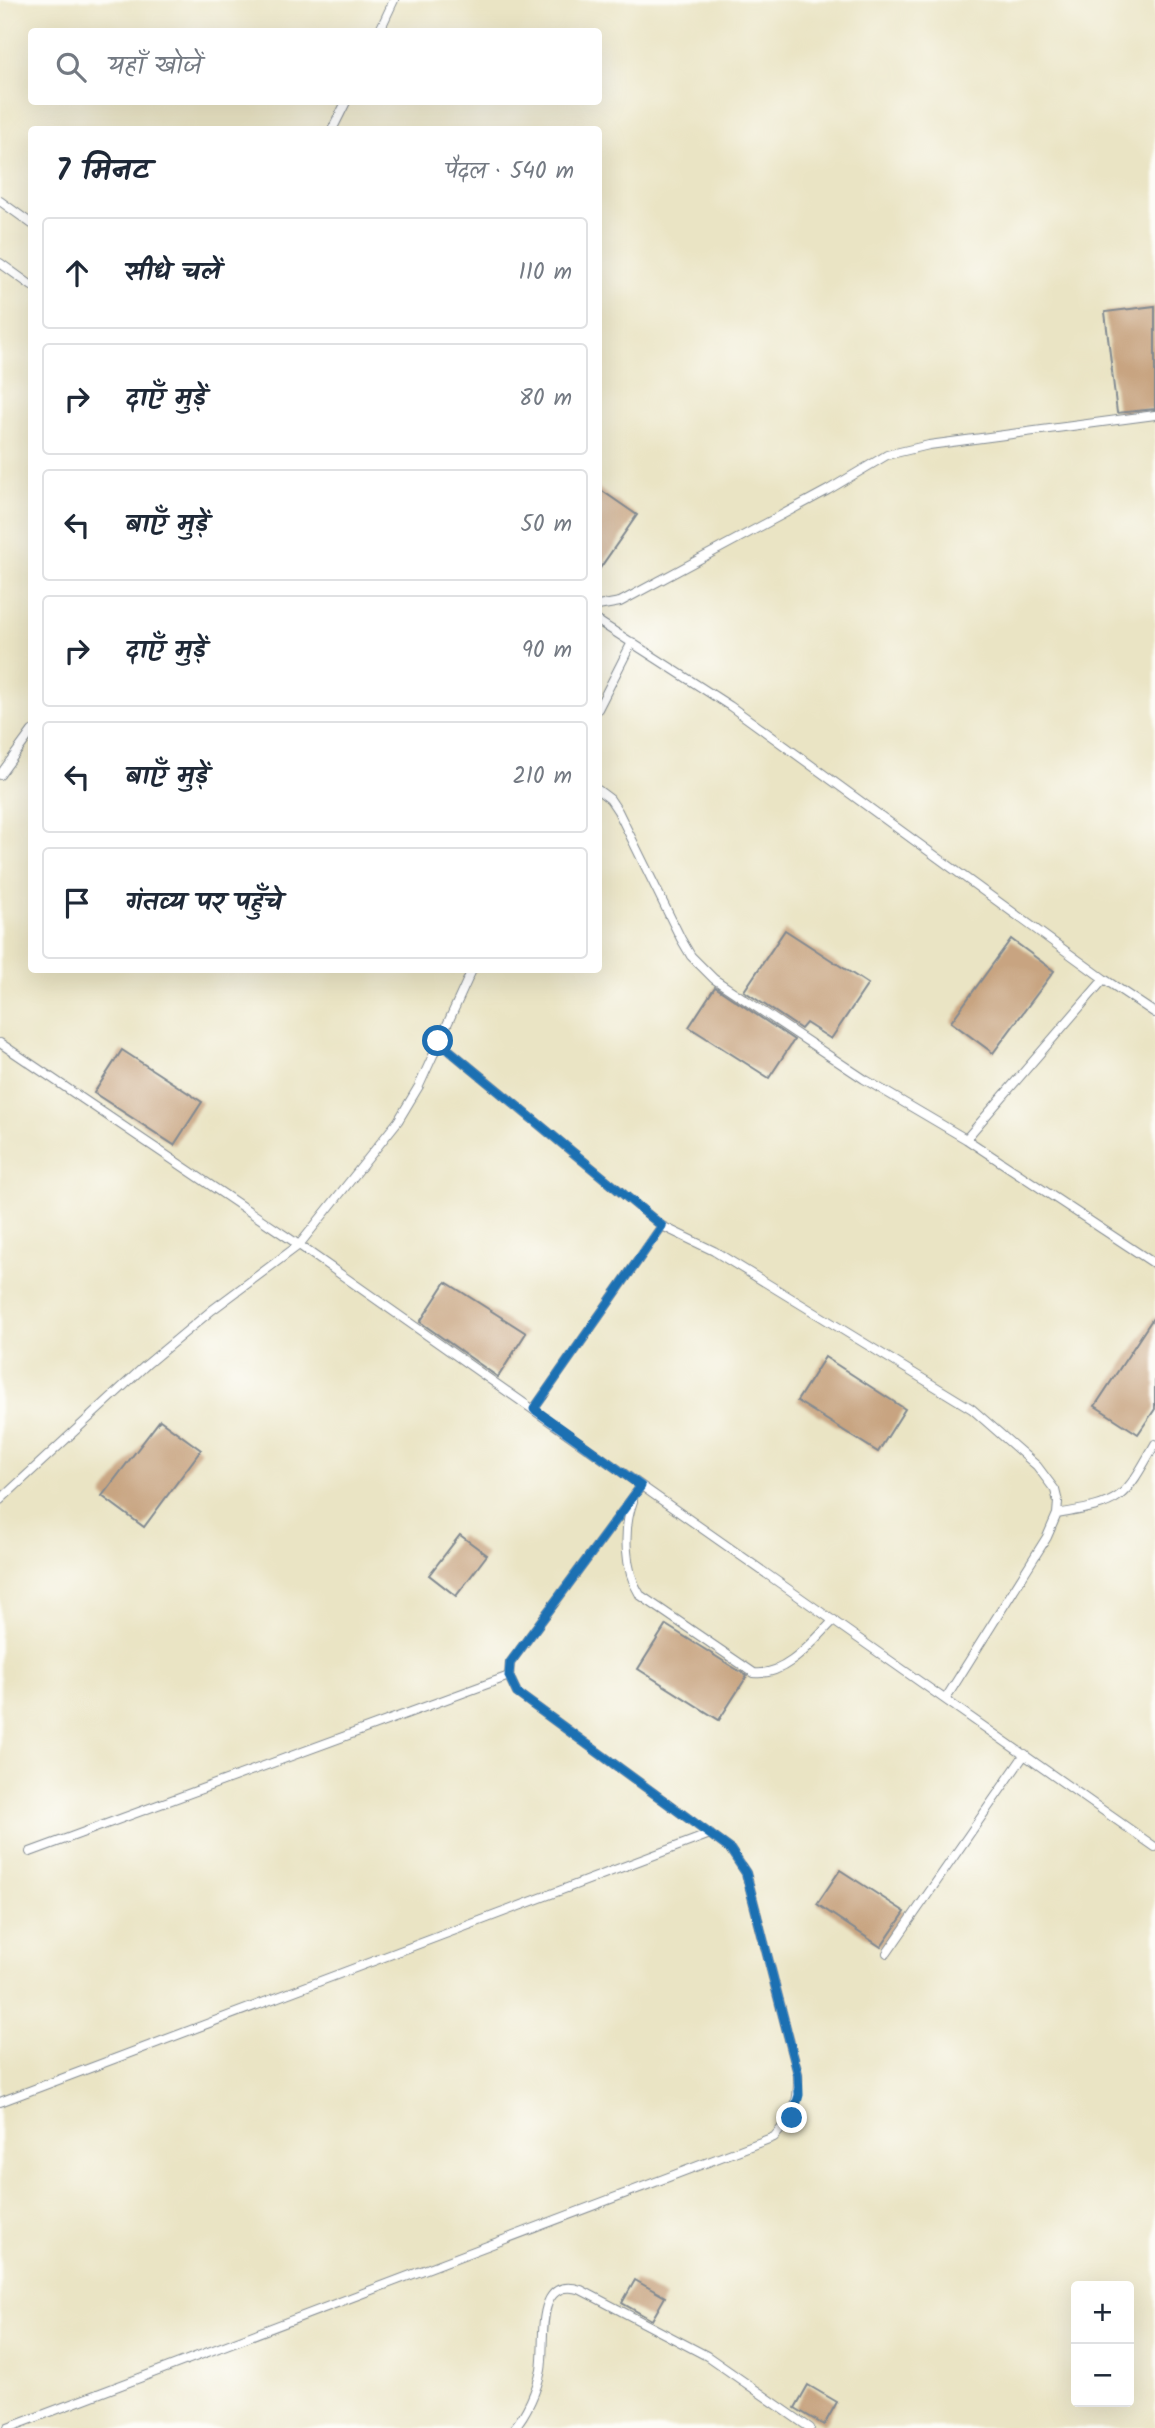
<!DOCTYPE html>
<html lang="hi">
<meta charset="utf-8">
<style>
:root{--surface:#fff;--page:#f2f2f3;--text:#1f2937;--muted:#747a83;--line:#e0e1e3}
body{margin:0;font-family:Kalam,"Playpen Sans Deva",sans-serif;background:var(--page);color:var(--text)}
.controls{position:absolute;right:21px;bottom:21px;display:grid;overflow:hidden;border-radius:7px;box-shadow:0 7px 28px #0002}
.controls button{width:63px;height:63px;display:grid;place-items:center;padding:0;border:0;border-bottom:2px solid var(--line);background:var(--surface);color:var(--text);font:35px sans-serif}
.stop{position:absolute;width:21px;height:21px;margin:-16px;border:5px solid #1f6fb2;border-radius:50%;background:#fff}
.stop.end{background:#1f6fb2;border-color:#fff;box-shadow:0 2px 7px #0008}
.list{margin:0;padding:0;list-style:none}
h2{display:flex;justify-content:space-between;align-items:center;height:91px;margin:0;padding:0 28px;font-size:30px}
h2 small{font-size:23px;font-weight:400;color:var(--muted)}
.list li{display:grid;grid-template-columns:46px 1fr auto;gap:21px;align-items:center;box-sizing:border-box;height:112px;margin:0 14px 14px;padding:0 14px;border:2px solid var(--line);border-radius:7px}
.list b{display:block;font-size:26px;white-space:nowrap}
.list em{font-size:23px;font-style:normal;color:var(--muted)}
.icon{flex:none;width:38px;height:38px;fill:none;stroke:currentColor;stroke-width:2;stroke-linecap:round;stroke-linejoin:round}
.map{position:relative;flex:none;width:1155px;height:2428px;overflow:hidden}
.search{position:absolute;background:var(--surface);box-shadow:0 7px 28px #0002;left:28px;top:28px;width:574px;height:77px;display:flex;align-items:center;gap:18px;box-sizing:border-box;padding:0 24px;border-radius:7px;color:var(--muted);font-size:26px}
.panel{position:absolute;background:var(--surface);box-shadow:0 7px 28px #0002;left:28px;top:126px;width:574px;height:847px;border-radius:7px}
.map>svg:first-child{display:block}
.building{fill:#c8a481}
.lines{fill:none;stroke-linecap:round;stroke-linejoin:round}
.lane-casing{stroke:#828a91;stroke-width:10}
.lane{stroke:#fff;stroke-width:8}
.route{stroke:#1f6fb2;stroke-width:9}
</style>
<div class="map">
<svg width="1155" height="2428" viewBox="0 0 1155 2428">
<rect width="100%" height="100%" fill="#fdfcf7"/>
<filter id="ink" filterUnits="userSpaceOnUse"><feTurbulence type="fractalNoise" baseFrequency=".0143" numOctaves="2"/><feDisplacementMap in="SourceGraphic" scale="14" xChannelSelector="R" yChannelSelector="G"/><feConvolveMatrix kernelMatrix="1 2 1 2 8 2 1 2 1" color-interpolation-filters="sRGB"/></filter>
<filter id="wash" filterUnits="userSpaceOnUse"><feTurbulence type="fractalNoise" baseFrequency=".00686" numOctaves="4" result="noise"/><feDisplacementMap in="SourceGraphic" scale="28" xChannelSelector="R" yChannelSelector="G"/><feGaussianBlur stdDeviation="1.57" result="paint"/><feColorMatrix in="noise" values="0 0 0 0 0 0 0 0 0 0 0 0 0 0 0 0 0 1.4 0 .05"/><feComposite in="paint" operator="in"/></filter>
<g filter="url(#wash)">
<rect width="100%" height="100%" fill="#eae4c4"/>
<g id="blocks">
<path class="building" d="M1155,306V409L1117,413L1105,312Z
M598,488L637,515L598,571Z
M785,930L868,984L831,1039L806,1023L801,1029L744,991Z
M1011,939L1054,971L993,1053L951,1022Z
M715,987L794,1040L769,1078L689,1027Z
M122,1050L202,1102L174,1145L94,1093Z
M446,1282L526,1333L498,1377L420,1322Z
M1155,1315V1409L1138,1434L1095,1406Z
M825,1357L905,1409L878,1452L797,1401Z
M160,1420L201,1450L144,1527L102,1496Z
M460,1535L487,1555L456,1596L429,1575Z
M666,1625L747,1676L719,1720L638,1669Z
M840,1870L905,1912L881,1947L817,1904Z
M635,2280L665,2297L652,2320L622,2303Z
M808,2385L837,2402L824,2425L795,2408Z"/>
</g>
</g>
<g filter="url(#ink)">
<use href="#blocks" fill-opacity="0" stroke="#828a91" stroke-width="2"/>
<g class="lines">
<defs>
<path id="lane" d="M379,32L394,0
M332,130L346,102
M0,201L32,224
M0,263L32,286
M598,606L620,602L828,490L887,455L929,445L1155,415
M598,621L730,706L1104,979L1155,1013
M598,709L632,642
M0,775L32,731
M598,790L610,799L618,811L681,939L691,956L714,979L864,1079L966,1139L1155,1264
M438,1041L662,1226L714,1251L972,1409L1037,1466L1055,1490L1058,1502L1057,1514L1047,1537L946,1698
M0,1043L299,1245L1155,1847
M966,1139L1104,979
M534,1409L662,1226
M0,1500L146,1365L212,1310L299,1245L398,1121L419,1086L472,970
M633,1501C623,1528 624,1570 640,1595L754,1673C786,1677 814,1640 834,1620
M1057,1514C1122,1503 1123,1501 1155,1444
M30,1852L509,1676
M887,1953L1025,1754
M0,2102L710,1834
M8,2428L774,2137C794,2115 799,2104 798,2074L746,1873L730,1849L517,1693L509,1676L510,1663L641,1486
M514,2428C527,2413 537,2390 541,2370C546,2342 533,2275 581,2290L707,2356L810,2428"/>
</defs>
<use href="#lane" class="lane-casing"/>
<use href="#lane" class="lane"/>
</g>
</g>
<g class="lines" filter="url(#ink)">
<path class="route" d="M438,1041L662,1226L534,1409L641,1486L510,1663L509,1676L517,1693L730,1849L746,1873L798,2074L799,2095L792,2118"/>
</g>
</svg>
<div class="controls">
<button>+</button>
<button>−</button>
</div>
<div class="stop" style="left:438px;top:1041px"></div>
<div class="stop end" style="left:792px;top:2118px"></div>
<div class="search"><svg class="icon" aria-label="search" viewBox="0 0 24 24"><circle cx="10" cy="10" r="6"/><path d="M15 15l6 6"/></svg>यहाँ खोजें</div>
<section class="panel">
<h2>7 मिनट<small>पैदल · 540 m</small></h2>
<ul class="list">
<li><svg class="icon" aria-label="ahead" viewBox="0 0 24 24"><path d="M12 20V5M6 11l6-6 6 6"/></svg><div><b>सीधे चलें</b></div><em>110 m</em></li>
<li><svg class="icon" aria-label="right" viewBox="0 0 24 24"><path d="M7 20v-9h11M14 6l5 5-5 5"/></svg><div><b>दाएँ मुड़ें</b></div><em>80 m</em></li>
<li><svg class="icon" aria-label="left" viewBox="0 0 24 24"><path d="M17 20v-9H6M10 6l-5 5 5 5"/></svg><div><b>बाएँ मुड़ें</b></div><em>50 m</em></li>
<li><svg class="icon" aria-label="right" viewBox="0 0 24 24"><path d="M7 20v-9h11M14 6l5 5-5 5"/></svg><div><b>दाएँ मुड़ें</b></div><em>90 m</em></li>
<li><svg class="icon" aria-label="left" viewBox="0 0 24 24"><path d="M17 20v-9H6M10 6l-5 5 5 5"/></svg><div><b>बाएँ मुड़ें</b></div><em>210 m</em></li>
<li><svg class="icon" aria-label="arrive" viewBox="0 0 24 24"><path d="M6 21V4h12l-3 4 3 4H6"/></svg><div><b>गंतव्य पर पहुँचे</b></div></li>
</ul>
</section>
</div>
